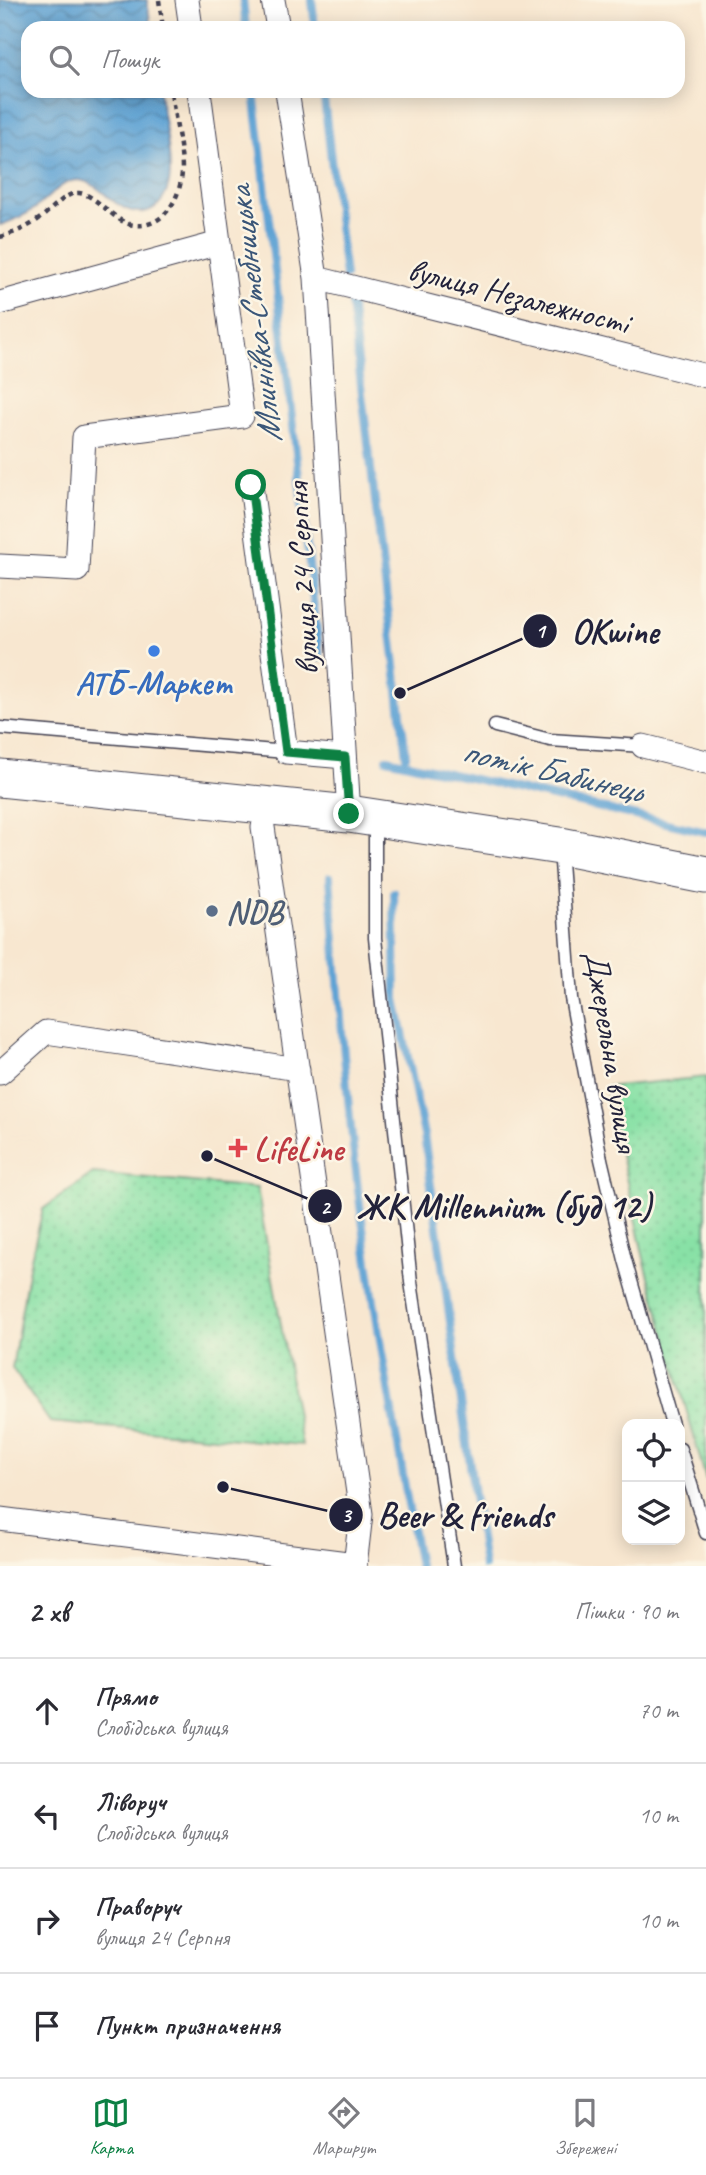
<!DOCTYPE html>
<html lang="uk">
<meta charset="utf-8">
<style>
:root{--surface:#fff;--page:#f7f7f7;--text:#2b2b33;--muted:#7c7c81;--line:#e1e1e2;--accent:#0b8043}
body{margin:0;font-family:Caveat,sans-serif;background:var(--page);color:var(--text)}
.controls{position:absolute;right:21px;bottom:21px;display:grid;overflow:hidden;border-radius:14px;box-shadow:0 4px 18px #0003}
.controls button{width:63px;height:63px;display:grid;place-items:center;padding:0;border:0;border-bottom:2px solid var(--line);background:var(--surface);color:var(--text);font:35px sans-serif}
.stop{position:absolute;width:21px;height:21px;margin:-16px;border:5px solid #0b8043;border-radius:50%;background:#fff}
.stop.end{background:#0b8043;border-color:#fff;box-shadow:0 2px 7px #0008}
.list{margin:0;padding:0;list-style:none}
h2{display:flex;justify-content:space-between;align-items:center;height:91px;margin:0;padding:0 28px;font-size:30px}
h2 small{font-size:23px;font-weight:400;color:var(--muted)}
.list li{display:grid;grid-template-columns:46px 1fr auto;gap:21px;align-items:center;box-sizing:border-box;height:105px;padding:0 28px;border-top:2px solid var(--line)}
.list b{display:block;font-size:26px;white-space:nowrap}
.list p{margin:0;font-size:23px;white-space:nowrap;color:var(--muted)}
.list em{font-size:23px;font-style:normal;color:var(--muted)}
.icon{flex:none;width:38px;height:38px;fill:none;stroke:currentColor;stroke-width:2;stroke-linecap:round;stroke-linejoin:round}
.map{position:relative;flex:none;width:706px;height:1566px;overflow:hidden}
.search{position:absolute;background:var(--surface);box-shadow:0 4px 18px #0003;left:21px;right:21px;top:21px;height:77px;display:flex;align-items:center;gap:18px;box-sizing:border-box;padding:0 24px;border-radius:21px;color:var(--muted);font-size:26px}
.sheet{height:511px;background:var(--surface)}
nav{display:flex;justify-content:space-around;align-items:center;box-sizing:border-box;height:98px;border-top:2px solid var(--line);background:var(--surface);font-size:19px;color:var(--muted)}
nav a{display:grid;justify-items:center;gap:4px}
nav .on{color:var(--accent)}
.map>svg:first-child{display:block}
.park{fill:url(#park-dots);stroke:#558270;stroke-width:2}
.water{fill:url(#water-waves);stroke:#406288;stroke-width:2}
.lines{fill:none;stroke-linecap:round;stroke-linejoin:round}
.stream{stroke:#5fa3d4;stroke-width:8}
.service-casing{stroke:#424051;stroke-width:15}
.minor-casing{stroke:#424051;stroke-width:25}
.primary-casing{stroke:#424051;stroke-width:39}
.path{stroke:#424051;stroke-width:4.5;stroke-dasharray:5 5;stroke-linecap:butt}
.service{stroke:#fff;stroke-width:12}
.minor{stroke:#fff;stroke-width:23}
.primary{stroke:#fff;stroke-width:37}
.route{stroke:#0b8043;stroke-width:9}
.shop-dot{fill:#3f7fe0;stroke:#fcf5e5;stroke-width:2.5}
.service-dot{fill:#5c6f8a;stroke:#fcf5e5;stroke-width:2.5}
.health-dot{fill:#e0444e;stroke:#fcf5e5;stroke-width:2.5}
.labels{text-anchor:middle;stroke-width:5;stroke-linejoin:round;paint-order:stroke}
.street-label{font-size:33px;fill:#22223b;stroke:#fcf5e5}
.shop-label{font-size:33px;font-weight:bold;fill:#366cbe;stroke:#fcf5e5}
.service-label{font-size:33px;font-weight:bold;fill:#4e5e75;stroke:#fcf5e5;text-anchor:start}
.health-label{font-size:33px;font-weight:bold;fill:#be3a42;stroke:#fcf5e5;text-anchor:start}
.water-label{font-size:35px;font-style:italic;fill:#3a5678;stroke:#fcf5e5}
.leader{fill:none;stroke:#22223b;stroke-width:2.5}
.callout-dot{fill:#22223b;stroke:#fcf5e5;stroke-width:2.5}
.mark-label{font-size:21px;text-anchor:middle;font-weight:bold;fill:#fff}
.callout-label{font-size:35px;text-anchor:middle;font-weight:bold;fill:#22223b;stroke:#fcf5e5;stroke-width:5;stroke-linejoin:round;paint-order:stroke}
</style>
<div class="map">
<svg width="706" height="1566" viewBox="0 0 706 1566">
<defs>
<pattern id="park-dots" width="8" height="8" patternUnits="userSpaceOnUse" patternTransform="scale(1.75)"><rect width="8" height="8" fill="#88e1a6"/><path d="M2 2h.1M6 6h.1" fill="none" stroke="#75c190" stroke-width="1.8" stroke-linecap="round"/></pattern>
<pattern id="water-waves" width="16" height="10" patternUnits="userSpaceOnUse" patternTransform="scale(1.75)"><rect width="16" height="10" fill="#5fa3d4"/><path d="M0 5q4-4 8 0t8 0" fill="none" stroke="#4e84ad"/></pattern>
</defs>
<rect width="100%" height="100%" fill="#fcf5e5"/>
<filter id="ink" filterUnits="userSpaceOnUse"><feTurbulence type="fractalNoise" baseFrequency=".0143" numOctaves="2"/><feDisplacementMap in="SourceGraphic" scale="14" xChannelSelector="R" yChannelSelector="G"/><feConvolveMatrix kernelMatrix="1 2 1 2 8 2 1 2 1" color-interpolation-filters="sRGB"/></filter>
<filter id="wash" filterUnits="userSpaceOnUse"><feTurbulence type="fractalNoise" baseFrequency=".00686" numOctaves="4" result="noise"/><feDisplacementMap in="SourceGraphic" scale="28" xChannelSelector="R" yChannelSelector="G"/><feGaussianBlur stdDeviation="1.57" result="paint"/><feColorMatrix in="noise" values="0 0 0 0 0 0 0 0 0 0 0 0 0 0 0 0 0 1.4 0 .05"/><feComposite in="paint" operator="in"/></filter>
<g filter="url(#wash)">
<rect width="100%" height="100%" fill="#f8e7d0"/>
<path class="park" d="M706,1077V1480L644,1259L606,1087Z
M93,1173L257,1188L302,1445L50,1422L12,1368L29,1267L43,1209Z"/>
<path class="water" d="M0,0H147L151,28H28V91H159C163,117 170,145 170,171C170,202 149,224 119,205C106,197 94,181 78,180C61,180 47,200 34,209C24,216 12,221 0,225Z"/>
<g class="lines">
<path class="stream" d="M243,0L246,28
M312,0L315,28
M254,91L320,658
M323,91L345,276
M350,295L406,756
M387,759L706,832
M330,877C338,981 345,1085 358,1189C374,1315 397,1441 419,1566
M394,892L396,999L424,1135L484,1566"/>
</g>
</g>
<g filter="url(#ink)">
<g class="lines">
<defs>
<path id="service" d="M495,726L550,740L643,746
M0,728L286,752
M375,822V938L411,1282L454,1566
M560,849L571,998L601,1159L625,1260L672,1424
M680,1449L706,1533"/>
<path id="minor" d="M187,0L191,28
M273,0L278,28
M287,91L316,278L349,814
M316,278L706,376
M0,303L219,243
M251,485L286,752L345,757
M0,566L77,570L84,437L242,416L199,91
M643,746L706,762
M263,827L361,1514L355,1566
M0,1073L46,1032L298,1069
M0,1519L355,1564"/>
<path id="primary" d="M0,778L349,814L560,846L706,875"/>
</defs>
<use href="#service" class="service-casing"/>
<use href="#minor" class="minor-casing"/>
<use href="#primary" class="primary-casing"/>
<path class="path" d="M159,0L163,28
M0,237C14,233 27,228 39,219C50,212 65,192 79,193C95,194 112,219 129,224C161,232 181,200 182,171C182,145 174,117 171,91"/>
<use href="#service" class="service"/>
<use href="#minor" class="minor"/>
<use href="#primary" class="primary"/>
</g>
</g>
<g class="lines" filter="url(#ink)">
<path class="route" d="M251,485L286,752L345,757L349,814"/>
</g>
<circle class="shop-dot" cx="154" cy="651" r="7"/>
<circle class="service-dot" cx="212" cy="911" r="7"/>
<path class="health-dot" d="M234.5 1137.5h7v7h7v7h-7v7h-7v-7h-7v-7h7z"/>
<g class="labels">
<g class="street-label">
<text transform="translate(519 295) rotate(14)" y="12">вулиця Незалежності</text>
<text transform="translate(301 579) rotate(-93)" y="12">вулиця 24 Серпня</text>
<text transform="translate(613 1051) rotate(81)" y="12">Джерельна вулиця</text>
</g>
<g class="shop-label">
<text x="154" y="694">АТБ-Маркет</text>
</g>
<g class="service-label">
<text x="226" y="923">NDB</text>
</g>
<g class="health-label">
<text x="254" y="1160">LifeLine</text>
</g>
<g class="water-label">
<text transform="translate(254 315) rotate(-97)" y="12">Млинівка-Стебницька</text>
<text transform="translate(552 770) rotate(13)" y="12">потік Бабинець</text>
</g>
</g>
<path class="leader" d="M400 693L540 631M207 1156L325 1206M223 1487L346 1515"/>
<g class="callout-dot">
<circle cx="400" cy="693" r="7"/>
<circle cx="207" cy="1156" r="7"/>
<circle cx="223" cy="1487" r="7"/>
<circle cx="540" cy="631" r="18"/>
<circle cx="325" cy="1206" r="18"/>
<circle cx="346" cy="1515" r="18"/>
</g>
<g class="mark-label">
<text x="540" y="638">1</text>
<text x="325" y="1214">2</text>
<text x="346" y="1522">3</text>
</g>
<g class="callout-label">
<text x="615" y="643">OKwine</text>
<text x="504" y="1218">ЖК Millennium (буд 12)</text>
<text x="465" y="1527">Beer &amp; friends</text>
</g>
</svg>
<div class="controls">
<button><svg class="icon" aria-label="locate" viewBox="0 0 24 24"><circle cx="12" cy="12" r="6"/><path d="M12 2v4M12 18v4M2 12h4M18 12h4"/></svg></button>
<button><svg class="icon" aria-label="layers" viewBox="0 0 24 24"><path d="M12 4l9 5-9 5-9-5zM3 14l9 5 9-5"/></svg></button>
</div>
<div class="stop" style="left:251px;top:485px"></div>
<div class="stop end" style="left:349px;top:814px"></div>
<div class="search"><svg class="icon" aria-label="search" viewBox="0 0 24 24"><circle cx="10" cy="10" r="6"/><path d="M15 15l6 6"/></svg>Пошук</div>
</div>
<section class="sheet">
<h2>2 хв<small>Пішки · 90 m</small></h2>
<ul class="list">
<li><svg class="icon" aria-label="ahead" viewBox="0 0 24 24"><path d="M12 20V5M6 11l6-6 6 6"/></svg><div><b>Прямо</b><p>Слобідська вулиця</p></div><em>70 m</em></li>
<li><svg class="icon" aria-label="left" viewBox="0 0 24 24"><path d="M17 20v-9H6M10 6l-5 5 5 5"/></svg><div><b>Ліворуч</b><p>Слобідська вулиця</p></div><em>10 m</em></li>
<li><svg class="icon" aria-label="right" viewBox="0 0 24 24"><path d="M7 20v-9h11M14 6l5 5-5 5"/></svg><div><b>Праворуч</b><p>вулиця 24 Серпня</p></div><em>10 m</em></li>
<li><svg class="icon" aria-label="arrive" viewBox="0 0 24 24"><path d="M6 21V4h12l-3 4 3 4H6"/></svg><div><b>Пункт призначення</b></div></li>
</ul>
</section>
<nav>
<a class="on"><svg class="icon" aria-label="map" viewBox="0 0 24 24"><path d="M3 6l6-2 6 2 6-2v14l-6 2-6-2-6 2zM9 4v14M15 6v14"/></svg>Карта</a>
<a><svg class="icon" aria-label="directions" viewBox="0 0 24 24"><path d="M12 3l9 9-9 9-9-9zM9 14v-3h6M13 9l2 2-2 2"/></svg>Маршрут</a>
<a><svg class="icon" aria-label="saved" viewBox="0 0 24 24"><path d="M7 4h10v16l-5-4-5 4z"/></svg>Збережені</a>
</nav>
